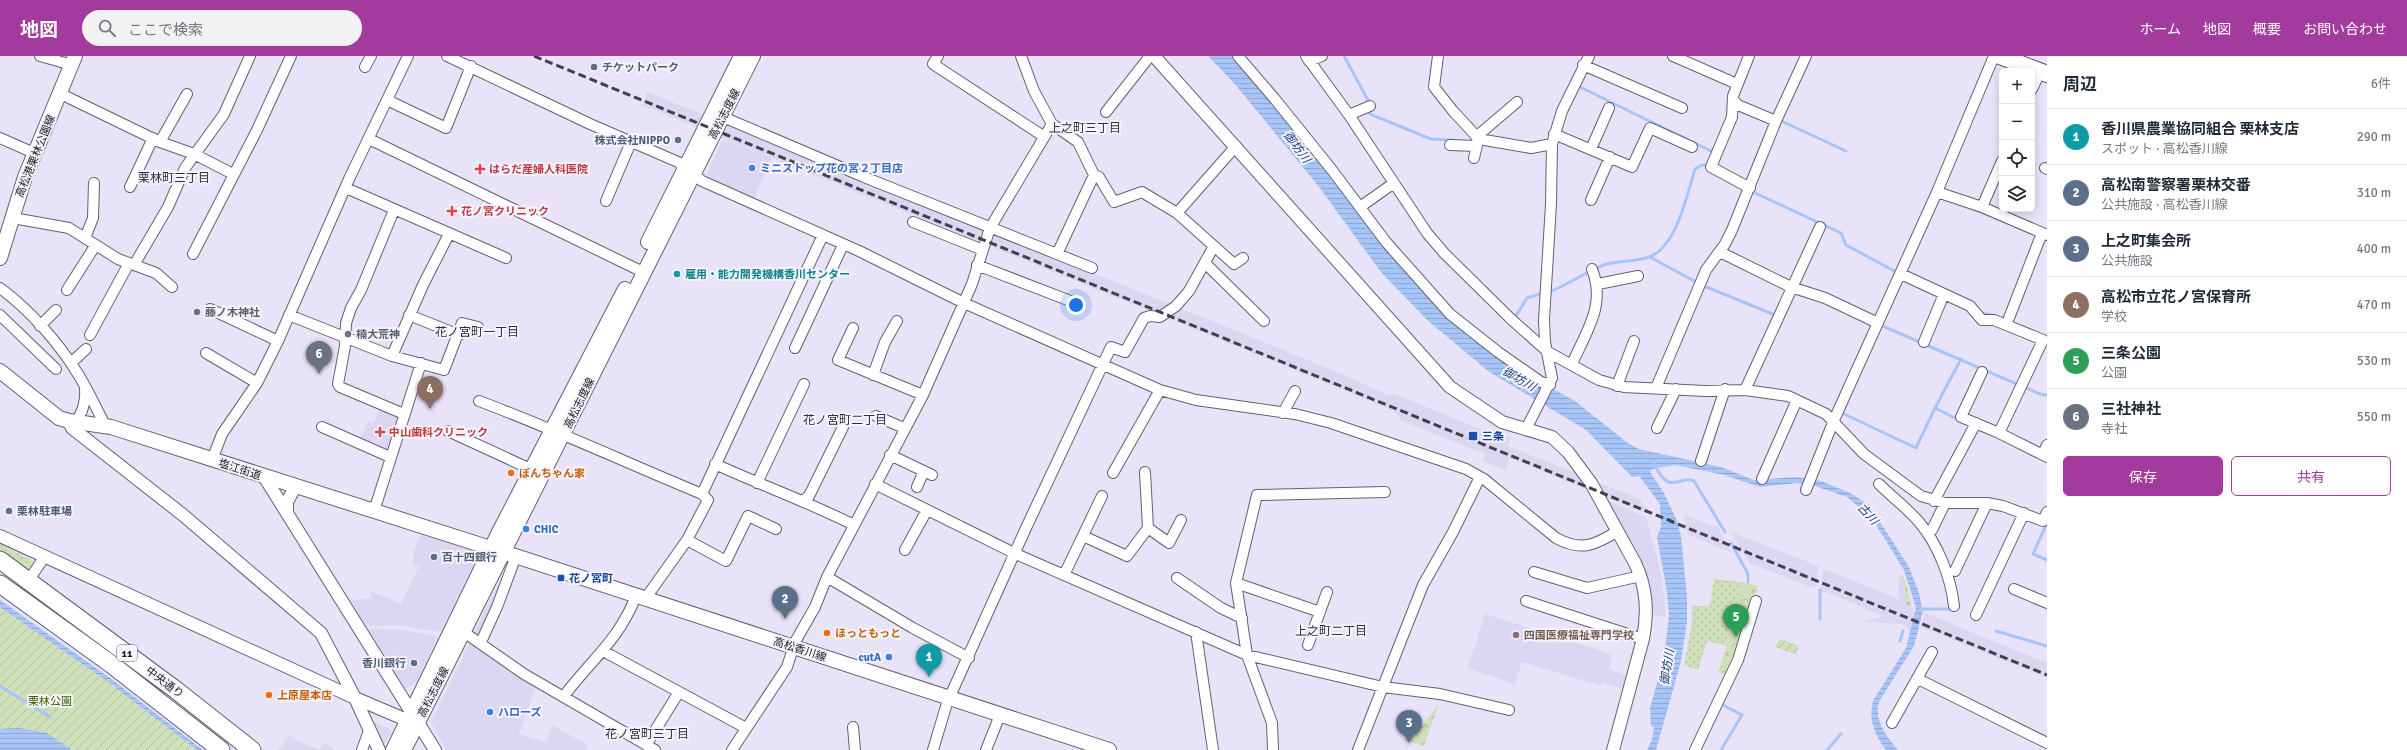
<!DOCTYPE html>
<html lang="ja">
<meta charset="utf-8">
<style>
:root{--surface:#fff;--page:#f2f2f3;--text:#1f2937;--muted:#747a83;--line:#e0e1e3;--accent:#a33b9e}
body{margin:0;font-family:Signika,"Noto Sans JP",sans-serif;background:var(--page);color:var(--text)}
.controls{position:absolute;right:12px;top:12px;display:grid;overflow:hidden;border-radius:6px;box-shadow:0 2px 10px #0003}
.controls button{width:36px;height:36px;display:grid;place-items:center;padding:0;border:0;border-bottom:1px solid var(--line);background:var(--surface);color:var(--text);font:20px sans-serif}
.you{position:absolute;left:1076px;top:249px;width:14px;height:14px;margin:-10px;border:3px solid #fff;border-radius:50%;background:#1a73e8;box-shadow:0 0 0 6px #1a73e833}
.badge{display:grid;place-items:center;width:26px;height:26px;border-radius:50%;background:var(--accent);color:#fff;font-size:13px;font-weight:700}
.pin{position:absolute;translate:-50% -33px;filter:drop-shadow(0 1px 2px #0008)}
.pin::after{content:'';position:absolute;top:21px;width:14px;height:12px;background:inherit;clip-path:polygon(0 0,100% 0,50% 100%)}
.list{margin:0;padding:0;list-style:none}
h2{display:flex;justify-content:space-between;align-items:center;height:52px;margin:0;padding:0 16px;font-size:17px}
h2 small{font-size:13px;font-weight:400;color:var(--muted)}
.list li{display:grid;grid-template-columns:26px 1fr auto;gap:12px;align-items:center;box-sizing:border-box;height:56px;padding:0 16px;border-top:1px solid var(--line)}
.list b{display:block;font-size:15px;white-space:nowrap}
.list p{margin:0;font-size:13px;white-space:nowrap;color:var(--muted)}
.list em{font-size:13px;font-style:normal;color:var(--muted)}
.actions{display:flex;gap:8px;padding:12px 16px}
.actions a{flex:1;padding:9px 0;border:1px solid var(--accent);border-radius:6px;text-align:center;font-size:14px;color:var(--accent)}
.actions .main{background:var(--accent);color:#fff}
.icon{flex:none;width:22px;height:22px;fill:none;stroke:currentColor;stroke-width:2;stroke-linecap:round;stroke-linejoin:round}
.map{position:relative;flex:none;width:2047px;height:694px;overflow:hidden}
header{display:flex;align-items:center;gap:24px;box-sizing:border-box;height:56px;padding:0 20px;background:var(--accent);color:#fff}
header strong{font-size:19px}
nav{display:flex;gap:22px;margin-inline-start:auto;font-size:14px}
.search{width:280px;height:36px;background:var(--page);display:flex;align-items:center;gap:10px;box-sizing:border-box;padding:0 14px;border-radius:22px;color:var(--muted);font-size:15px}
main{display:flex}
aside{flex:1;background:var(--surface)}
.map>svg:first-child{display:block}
.built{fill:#ddd6f2}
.grass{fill:url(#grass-dots)}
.cemetery{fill:url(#cemetery-stones)}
.park{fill:url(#park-crowns)}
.garden{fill:url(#garden-furrows)}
.water{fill:url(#water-rules)}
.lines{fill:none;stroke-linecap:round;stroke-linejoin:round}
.stream{stroke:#a8c5f8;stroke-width:3}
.minor-casing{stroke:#645f72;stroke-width:12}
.tertiary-casing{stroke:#645f72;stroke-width:14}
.secondary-casing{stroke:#645f72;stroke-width:16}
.primary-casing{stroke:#645f72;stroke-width:18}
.trunk-casing{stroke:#645f72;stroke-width:19}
.minor{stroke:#fff;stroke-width:10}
.tertiary{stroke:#fff;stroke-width:12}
.secondary{stroke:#fff;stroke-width:14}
.primary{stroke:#fff;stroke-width:16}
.trunk{stroke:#fff;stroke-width:17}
.rail{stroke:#43404b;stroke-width:3;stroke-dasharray:8 4;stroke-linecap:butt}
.service-dot{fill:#5c6f8a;stroke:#f5f3fc;stroke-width:1.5}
.shop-dot{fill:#3f7fe0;stroke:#f5f3fc;stroke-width:1.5}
.health-dot{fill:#e0444e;stroke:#f5f3fc;stroke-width:1.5}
.culture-dot{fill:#0f9aa8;stroke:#f5f3fc;stroke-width:1.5}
.worship-dot{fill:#6b7280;stroke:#f5f3fc;stroke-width:1.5}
.transit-dot{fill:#1a4fb4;stroke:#f5f3fc;stroke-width:1.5}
.food-dot{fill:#e8710a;stroke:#f5f3fc;stroke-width:1.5}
.education-dot{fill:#8d6e63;stroke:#f5f3fc;stroke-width:1.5}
.labels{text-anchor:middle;stroke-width:4;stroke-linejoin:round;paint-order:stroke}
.shield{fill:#f5f3fc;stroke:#5c5a62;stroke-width:1}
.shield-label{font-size:10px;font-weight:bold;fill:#1a1820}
.service-label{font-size:11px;font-weight:bold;fill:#4e5e75;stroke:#f5f3fc;text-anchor:start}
.street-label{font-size:11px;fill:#1a1820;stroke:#f5f3fc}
.shop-label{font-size:11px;font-weight:bold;fill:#366cbe;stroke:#f5f3fc;text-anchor:start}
.health-label{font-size:11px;font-weight:bold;fill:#be3a42;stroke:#f5f3fc;text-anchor:start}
.culture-label{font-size:11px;font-weight:bold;fill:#0d838f;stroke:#f5f3fc;text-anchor:start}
.worship-label{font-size:11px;font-weight:bold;fill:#5b616d;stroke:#f5f3fc;text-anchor:start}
.transit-label{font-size:11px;font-weight:bold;fill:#164399;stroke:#f5f3fc;text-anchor:start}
.food-label{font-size:11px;font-weight:bold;fill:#c56008;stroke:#f5f3fc;text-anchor:start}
.education-label{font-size:11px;font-weight:bold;fill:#785e54;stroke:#f5f3fc;text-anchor:start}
.park-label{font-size:11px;fill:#455d04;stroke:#f5f3fc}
.neighbourhood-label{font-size:12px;fill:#332e3f;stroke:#f5f3fc}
.water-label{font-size:12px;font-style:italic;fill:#1e3f7b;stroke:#f5f3fc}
</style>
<header>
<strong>地図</strong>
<div class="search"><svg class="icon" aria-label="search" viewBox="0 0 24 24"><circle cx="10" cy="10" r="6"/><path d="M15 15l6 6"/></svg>ここで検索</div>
<nav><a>ホーム</a><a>地図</a><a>概要</a><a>お問い合わせ</a></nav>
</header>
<main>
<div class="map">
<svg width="2047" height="694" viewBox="0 0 2047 694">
<defs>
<pattern id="grass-dots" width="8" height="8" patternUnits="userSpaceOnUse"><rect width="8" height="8" fill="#cfdfb9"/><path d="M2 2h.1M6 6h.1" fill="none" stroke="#b1bf9f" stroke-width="1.8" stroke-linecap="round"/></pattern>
<pattern id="cemetery-stones" width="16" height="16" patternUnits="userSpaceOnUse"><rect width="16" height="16" fill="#cfdfb9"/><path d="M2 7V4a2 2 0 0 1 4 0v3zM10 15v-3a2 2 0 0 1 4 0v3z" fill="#b1bf9f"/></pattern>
<pattern id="park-crowns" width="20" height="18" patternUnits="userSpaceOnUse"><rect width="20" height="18" fill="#cfdfb9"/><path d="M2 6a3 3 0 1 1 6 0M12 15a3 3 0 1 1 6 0" fill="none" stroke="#b1bf9f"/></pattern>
<pattern id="garden-furrows" width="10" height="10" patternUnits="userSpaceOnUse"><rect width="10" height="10" fill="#cfdfb9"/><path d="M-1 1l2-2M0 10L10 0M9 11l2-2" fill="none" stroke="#b1bf9f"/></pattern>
<pattern id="water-rules" width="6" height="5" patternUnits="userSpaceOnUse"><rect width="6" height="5" fill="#a8c5f8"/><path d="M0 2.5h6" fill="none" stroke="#90a8d4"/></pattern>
</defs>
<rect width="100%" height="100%" fill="#e9e3f9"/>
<path class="built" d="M647,36L1342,318L1390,340L1392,337L1502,382L1504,380L1511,382L1508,390L1640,443L1643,450L1647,452V458L1510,402L1505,414L1482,405L1485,398L1402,365L1393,355L1337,331L642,49Z
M723,83L772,102L753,145L704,123Z
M381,350L400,358L390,394L386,395L360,384L368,366L373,368Z
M1607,444L1646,461L1661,515L1666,561L1650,558Z
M1684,459L1720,472V476L1732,497L1687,478Z
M1731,476L1819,510L1816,530L1813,532L1749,507Z
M421,478L475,495L477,502L440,576L396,569L367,570L350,544L367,543L371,540L370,535L401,548L419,510L413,509L414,494Z
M507,511L481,581L476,580L474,576Z
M1824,513L1898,543L1899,519L1904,526L1905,547L1913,553L1915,562L1911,576L1902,568L1864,566L1883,560L1826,536H1820Z
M1925,557L2047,607V622L1921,571Z
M1485,558L1612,598L1609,613L1626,619L1623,633L1602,627L1601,630L1522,606L1515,628L1468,612Z
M368,572L405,574L438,580L417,626L406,633Z
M469,588H474L519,621L536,630L519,678L545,686L547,684L552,669L588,689L586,694H446L431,666Z
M375,666L392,674L385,688L380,686L372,668Z
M289,679L298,686L319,693L325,686L336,694H278Z"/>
<path class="grass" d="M0,488L34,505L27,514L0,496Z
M1714,523L1741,526L1733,571L1727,590L1707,585L1698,614L1684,609L1692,566V550H1710Z"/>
<path class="cemetery" d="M1899,519L1904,521L1912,551L1905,547L1904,526Z"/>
<path class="park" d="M1741,526L1758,530L1739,596L1727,619L1718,616L1733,571Z
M1439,648L1424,690L1404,684L1418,675Z"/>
<path class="garden" d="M0,551L108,626L197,694H0Z
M1779,583L1798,589L1797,599L1775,591Z"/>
<path class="water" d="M1208,0H1234L1437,248L1534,323L1575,345L1629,388L1639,393L1721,411L1754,424L1796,421L1821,425L1850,437L1869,449L1909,511L1919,537L1923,555L1914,590L1880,644C1872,662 1887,681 1898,694H1886C1875,680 1867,661 1874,643L1906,592L1916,552L1904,514L1878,472L1864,455L1847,441L1812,429L1797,427L1760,431L1724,419L1675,409L1652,413L1650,416L1664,437L1677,465L1681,480L1687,541V565L1681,605L1656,694H1647L1652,684L1654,671L1651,670L1650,652L1664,603L1669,560L1667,536L1657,481L1661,471L1660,448L1639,420L1632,421L1586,374L1488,315L1426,263L1381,216L1319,131L1234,27Z
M0,544L110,622L203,694H197L108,626L0,551Z
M19,672L47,677L72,694H0V673Z"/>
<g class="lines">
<path class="stream" d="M1344,0L1369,46
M1580,31L1715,97
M1370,58L1431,83L1453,84
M1779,64L1846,95
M1753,136L1841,177L1846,189L1896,216
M1971,152L2010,168
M1650,201L1696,226
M1704,230L1775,259
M1549,236C1568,229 1585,216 1604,209C1619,204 1635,206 1649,201C1677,191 1687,138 1695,113L1702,109H1709
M1980,257L1996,260
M1514,263L1527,242L1543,237
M1880,269L2040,338L2047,339
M1935,352L1961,303
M1842,357L1916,392L1935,352L1959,364
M1654,408C1671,442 1679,418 1694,425L1725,476
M2047,467L2033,498L2047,504
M1731,487L1748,518V526
M1820,534V563
M1920,553H1951
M1996,575L2047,590
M1900,585L1903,575
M0,630L50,661
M1719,647L1742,659L1721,694
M1827,694L1841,678"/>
<defs>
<path id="minor" d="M40,0L72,9
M447,0L590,68L678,106L702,125L859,195L964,247L1160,334L1196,344L1295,358L1331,367L1466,413L1484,423L1556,482C1582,496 1595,489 1618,475
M938,0L933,8L1043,80
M1238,0L1274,42L1332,114L1386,186L1450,258L1498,296L1541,326L1550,329
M1306,0L1349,59L1427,177L1444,197L1512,264L1548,296L1599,324L1624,331L1705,335L1745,334L1788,340L1826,358L1864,398L1921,440L1945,447H1987L2003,450L2043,465L2047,456
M1438,0L1434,31L1453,55L1479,83L1531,92L1552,88
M1673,0L1737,28
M1749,0L1733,40L1732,61L1711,111L1750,132
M1309,5L1322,0
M1583,9L1682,52
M365,11L371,0
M2032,33L2040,16
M61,38L160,86L194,98L233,118
M387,44L446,72L471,10
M1733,44L1738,49L1776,65
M1106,56L1150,0
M1349,59L1370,50
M723,61L864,121L1057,198L1094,119
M1052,68L1078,86L1094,119L1099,121L1114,146L1142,136L1177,157L1236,90
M1554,78L1632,111L1650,72L1692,91
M1476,81L1517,46
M0,82L34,97
M369,83L643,216
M160,86L187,38
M1450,89L1476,90
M1591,93L1609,52
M1474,102L1478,85
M2045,112L2047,113
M130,131L153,82
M346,132L506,202
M1937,136L1982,151L2047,179
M1591,144L1610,101
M606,145L631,86
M1360,151L1394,127
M1982,151L2002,105
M394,154L361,234L351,252L346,267L345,290L338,328L340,331L404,358
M1177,157L1234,208L1243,202
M13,162L69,172L118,203L156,217L172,231
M913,166L983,194
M85,182L93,162L94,127
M1720,196L1791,231L1825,242L1878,267
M193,198L257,74L291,0
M1057,198L1092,212
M1206,208L1264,265
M134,209L168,151L185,112L224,58L250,0
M977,209L1073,246
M1901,218L1970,250L1982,264H1994L2043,284L1999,377L2047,401
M1598,228L1638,220
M0,232C30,254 58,286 78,318C88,334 96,352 105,369
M67,234L95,190
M210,253L278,285
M0,259L56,313
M289,259L392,300L444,314L462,267L478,271
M409,259L459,279
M2009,262L2042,177
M40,270L56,254
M853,272L838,304L923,339
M90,279L129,207
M1924,286L1944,238
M795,292L843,189
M206,297L257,327
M392,300L423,229L449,178
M71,307L86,293
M1572,308C1587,274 1606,249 1592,213
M1982,316L1961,361L1999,377
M873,319L885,286L897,265
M1617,330L1634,285
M1656,332L1706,214L1725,188L1732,174L1776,65L1806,0
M1745,334L1820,171
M479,345C554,373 627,407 702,438L708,444L687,484L645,543
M1283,357L1295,335
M876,360L904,372
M75,366C83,357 86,344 85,333
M322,371L390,401
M1657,372L1676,333
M1526,373L1552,322L1545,286L1544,264L1551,148L1552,88L1562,55L1589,0
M448,375L537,416
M2043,398L2047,389
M890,399L932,419
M212,404L222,378L257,327L278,285L349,123L408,0
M1701,405L1725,333
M715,408C761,429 808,446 854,469
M1113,417L1160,334
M1762,423L1797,344
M757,427L804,328
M875,428L1016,498L1247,599L1383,631L1440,638L1509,654
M1879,428C1892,441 1907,452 1919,466C1938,488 1951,522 1954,550
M917,431L924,415
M1806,434L1834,364L1937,136L1994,0
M702,438L823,179
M804,444L809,440L843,371
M1934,445L1976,367
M374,455L421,307
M1148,472L1169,487L1181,464
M1932,474L1945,447
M1083,480L1127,500L1148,472L1145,416
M687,484L726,505L748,460L776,473
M905,494L927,454
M1955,515L1987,447
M1534,516L1587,532L1641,520
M1064,519L1102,440
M827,521L913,572L969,602
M1177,522L1221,552L1242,562
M29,524L45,500
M1236,527L1320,556
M2014,533L2047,547
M1526,545L1643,583
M1976,559L2024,457
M458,572L524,618L655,694
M1196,576L1213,694
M481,586L497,551L516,500
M1308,589L1327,536
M603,595L746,672
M1918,623L2047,687
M564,640C591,604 619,584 636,540
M1892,667L1932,596
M853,671L855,694
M646,689L679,636
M362,694L370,672
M732,694L787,611L795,586L815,551L827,521L923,339L972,228L990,172L1052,68L1034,35L1021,0
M933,694L947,647L1026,472L1111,291L1125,296L1144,262L1150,260L1160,261L1176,250L1189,235L1214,190
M986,694L1000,659
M1273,694L1272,667L1247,599L1236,527L1257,439L1385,436
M1358,694L1423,529L1453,476L1480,421
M1695,694L1738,604L1756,545"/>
<path id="tertiary" d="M1154,0L1450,331L1502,366L1552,381L1568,396L1591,427L1635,507C1647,532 1648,556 1643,583L1613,694
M69,365L72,372L183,459L321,577L355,642L379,694
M265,422L435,694
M287,456V446L295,431
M0,480L355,642L416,668"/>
<path id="secondary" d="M648,186L741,0
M0,202L25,121L75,0
M0,315L59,362L69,365L111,371L503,496L1109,694
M393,694L499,476L625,233
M404,694L753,0"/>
<path id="primary" d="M2000,0L2047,18"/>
<path id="trunk" d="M0,504L176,634L252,694
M0,528L111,608L221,694"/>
</defs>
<use href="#minor" class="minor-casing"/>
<use href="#tertiary" class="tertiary-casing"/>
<use href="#secondary" class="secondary-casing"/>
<use href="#primary" class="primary-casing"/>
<use href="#trunk" class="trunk-casing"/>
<use href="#minor" class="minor"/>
<use href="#tertiary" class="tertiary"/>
<use href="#secondary" class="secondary"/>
<use href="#primary" class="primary"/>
<use href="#trunk" class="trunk"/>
<path class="rail" d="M534,0L2047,619"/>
</g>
<g class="service-dot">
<circle cx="594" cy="11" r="4"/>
<circle cx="678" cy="84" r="4"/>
<circle cx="9" cy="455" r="4"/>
<circle cx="434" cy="501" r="4"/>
<circle cx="414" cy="607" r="4"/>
</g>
<g class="shop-dot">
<circle cx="752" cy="112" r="4"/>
<circle cx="526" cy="473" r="4"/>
<circle cx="889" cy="601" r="4"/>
<circle cx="490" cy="656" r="4"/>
</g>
<g class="health-dot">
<path d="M478 107h4v4h4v4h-4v4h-4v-4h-4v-4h4z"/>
<path d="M450 149h4v4h4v4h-4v4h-4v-4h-4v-4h4z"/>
<path d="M378 370h4v4h4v4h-4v4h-4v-4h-4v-4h4z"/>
</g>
<circle class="culture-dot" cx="677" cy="218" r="4"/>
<g class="worship-dot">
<circle cx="197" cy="256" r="4"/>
<circle cx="348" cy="278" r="4"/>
</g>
<g class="transit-dot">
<rect x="1468" y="375" width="10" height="10" rx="2"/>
<rect x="557" y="518" width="8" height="8" rx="2"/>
</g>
<g class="food-dot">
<circle cx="511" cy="417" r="4"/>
<circle cx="827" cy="577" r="4"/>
<circle cx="269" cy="639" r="4"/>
</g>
<circle class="education-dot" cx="1516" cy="579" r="4"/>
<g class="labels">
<rect class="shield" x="117" y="589" width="20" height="16" rx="3"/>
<g class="shield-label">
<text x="127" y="601">11</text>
</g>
<g class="service-label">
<text x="602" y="15">チケットパーク</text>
<text x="670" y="88" text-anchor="end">株式会社NIPPO</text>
<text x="17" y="459">栗林駐車場</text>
<text x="442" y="505">百十四銀行</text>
<text x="406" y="611" text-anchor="end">香川銀行</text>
</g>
<g class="street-label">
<text transform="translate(724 58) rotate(-63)" y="4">高松志度線</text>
<text transform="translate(35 100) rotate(-68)" y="4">高松港栗林公園線</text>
<text transform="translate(579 347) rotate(-64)" y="4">高松志度線</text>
<text transform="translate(240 413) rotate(18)" y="4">塩江街道</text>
<text transform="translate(800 593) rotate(18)" y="4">高松香川線</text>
<text transform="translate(165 626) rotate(37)" y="4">中央通り</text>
<text transform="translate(433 636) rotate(-63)" y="4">高松志度線</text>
</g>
<g class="shop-label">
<text x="760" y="116">ミニストップ花の宮２丁目店</text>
<text x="534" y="477">CHIC</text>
<text x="881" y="605" text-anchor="end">cutA</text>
<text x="498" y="660">ハローズ</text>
</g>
<g class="health-label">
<text x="489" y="117">はらだ産婦人科医院</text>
<text x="461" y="159">花ノ宮クリニック</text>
<text x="389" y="380">中山歯科クリニック</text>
</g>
<g class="culture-label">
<text x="685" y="222">雇用・能力開発機構香川センター</text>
</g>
<g class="worship-label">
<text x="205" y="260">藤ノ木神社</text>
<text x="356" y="282">楠大荒神</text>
</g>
<g class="transit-label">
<text x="1482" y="384">三条</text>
<text x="569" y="526">花ノ宮町</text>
</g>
<g class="food-label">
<text x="519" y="421">ぽんちゃん家</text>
<text x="835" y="581">ほっともっと</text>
<text x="277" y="643">上原屋本店</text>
</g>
<g class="education-label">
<text x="1524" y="583">四国医療福祉専門学校</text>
</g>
<g class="park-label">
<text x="50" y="649">栗林公園</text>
</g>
<g class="neighbourhood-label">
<text x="1085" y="76">上之町三丁目</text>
<text x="174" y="126">栗林町三丁目</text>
<text x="477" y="280">花ノ宮町一丁目</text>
<text x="845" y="368">花ノ宮町二丁目</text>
<text x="1331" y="579">上之町二丁目</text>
<text x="647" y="682">花ノ宮町三丁目</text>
</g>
<g class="water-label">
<text transform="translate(1297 91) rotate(53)" y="4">御坊川</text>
<text transform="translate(1519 323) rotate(30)" y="4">御坊川</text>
<text transform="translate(1868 458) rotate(47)" y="4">古川</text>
<text transform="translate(1667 611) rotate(-81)" y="4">御坊川</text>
</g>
</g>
</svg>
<div class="controls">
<button>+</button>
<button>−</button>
<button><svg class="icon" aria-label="locate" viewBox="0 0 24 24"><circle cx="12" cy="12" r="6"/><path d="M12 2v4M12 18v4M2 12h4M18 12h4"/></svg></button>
<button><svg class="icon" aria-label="layers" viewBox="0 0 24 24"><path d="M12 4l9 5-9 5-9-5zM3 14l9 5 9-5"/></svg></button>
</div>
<div class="you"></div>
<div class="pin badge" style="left:929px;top:621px;background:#0f9aa8">1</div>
<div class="pin badge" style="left:785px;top:563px;background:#5c6f8a">2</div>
<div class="pin badge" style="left:1409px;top:687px;background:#5c6f8a">3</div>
<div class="pin badge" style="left:430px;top:353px;background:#8d6e63">4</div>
<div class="pin badge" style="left:1736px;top:581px;background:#2e9e5b">5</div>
<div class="pin badge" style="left:319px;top:318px;background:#6b7280">6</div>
</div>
<aside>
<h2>周辺<small>6件</small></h2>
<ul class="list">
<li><span class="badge" style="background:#0f9aa8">1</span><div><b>香川県農業協同組合 栗林支店</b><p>スポット · 高松香川線</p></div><em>290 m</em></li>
<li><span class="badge" style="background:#5c6f8a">2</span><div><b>高松南警察署栗林交番</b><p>公共施設 · 高松香川線</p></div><em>310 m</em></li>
<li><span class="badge" style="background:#5c6f8a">3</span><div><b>上之町集会所</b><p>公共施設</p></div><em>400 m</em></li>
<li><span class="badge" style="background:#8d6e63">4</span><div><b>高松市立花ノ宮保育所</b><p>学校</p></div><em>470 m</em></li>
<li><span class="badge" style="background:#2e9e5b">5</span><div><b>三条公園</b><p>公園</p></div><em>530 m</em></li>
<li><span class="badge" style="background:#6b7280">6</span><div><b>三社神社</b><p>寺社</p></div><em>550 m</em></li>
</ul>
<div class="actions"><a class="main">保存</a><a>共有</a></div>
</aside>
</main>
